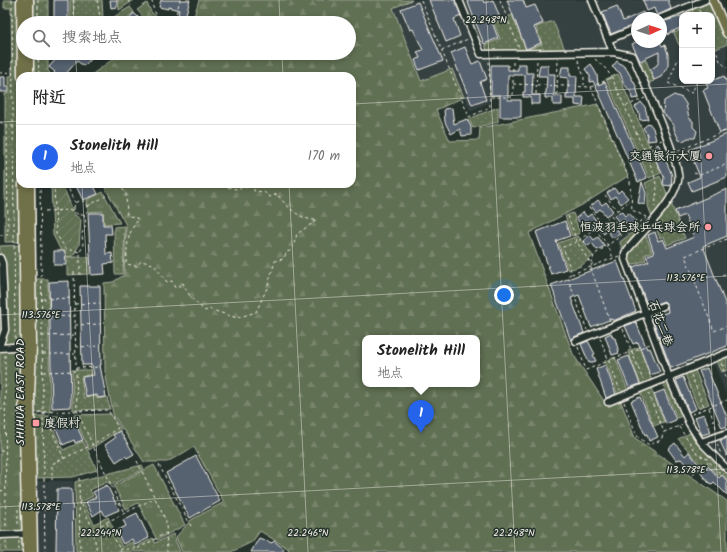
<!DOCTYPE html>
<html lang="zh">
<meta charset="utf-8">
<style>
:root{--surface:#fff;--page:#f6f6f6;--text:#222;--muted:#767676;--line:#e0e0e0;--accent:#2563eb}
body{margin:0;font-family:Kalam,"LXGW WenKai TC",sans-serif;background:var(--page);color:var(--text)}
.controls{position:absolute;right:12px;top:12px;display:grid;overflow:hidden;border-radius:8px;box-shadow:0 2px 6px #0003}
.controls button{width:36px;height:36px;display:grid;place-items:center;padding:0;border:0;border-bottom:1px solid var(--line);background:var(--surface);color:var(--text);font:20px sans-serif}
.compass{position:absolute;left:631px;top:12px;width:36px;height:36px;border-radius:50%;background:var(--surface);box-shadow:0 2px 6px #0003;rotate:87deg}
.you{position:absolute;left:504px;top:295px;width:14px;height:14px;margin:-10px;border:3px solid #fff;border-radius:50%;background:#1a73e8;box-shadow:0 0 0 6px #1a73e833}
.badge{display:grid;place-items:center;width:26px;height:26px;border-radius:50%;background:var(--accent);color:#fff;font-size:13px;font-weight:700}
.pin{position:absolute;translate:-50% -33px;filter:drop-shadow(0 1px 2px #0008)}
.pin::after{content:'';position:absolute;top:21px;width:14px;height:12px;background:inherit;clip-path:polygon(0 0,100% 0,50% 100%)}
.popup{position:absolute;left:362px;top:335px;width:118px;height:52px;box-sizing:border-box;display:grid;place-content:center;border-radius:8px;background:var(--surface);filter:drop-shadow(0 1px 3px #0005);font-size:13px;white-space:nowrap;color:var(--muted)}
.popup b{font-size:15px;color:var(--text)}
.popup::after{content:'';position:absolute;left:50%;top:100%;margin-left:-8px;border:8px solid transparent;border-top-color:var(--surface)}
.list{margin:0;padding:0;list-style:none}
h2{display:flex;justify-content:space-between;align-items:center;height:52px;margin:0;padding:0 16px;font-size:17px}
h2 small{font-size:13px;font-weight:400;color:var(--muted)}
.list li{display:grid;grid-template-columns:26px 1fr auto;gap:12px;align-items:center;box-sizing:border-box;height:64px;padding:0 16px;border-top:1px solid var(--line)}
.list b{display:block;font-size:15px;white-space:nowrap}
.list p{margin:0;font-size:13px;white-space:nowrap;color:var(--muted)}
.list em{font-size:13px;font-style:normal;color:var(--muted)}
.icon{flex:none;width:22px;height:22px;fill:none;stroke:currentColor;stroke-width:2;stroke-linecap:round;stroke-linejoin:round}
.map{position:relative;flex:none;width:727px;height:552px;overflow:hidden}
.search{position:absolute;background:var(--surface);box-shadow:0 2px 6px #0003;left:16px;top:16px;width:340px;height:44px;display:flex;align-items:center;gap:10px;box-sizing:border-box;padding:0 14px;border-radius:22px;color:var(--muted);font-size:15px}
.panel{position:absolute;background:var(--surface);box-shadow:0 2px 6px #0003;left:16px;top:72px;width:340px;height:116px;border-radius:12px}
.map>svg:first-child{display:block}
.built{fill:#344141;fill-rule:evenodd}
.grass{fill:url(#grass-dots);stroke:#aab09d}
.forest{fill:url(#forest-firs);stroke:#aab09d;fill-rule:evenodd}
.park{fill:url(#park-tufts);stroke:#aab09d}
.garden{fill:url(#garden-furrows);stroke:#aab09d}
.pitch{fill:#617052;stroke:#aab09d}
.building{fill:#566270;stroke:#f4f1e8}
.lines{fill:none;stroke-linecap:round;stroke-linejoin:round}
.minor-casing{stroke:#f4f1e8;stroke-width:9}
.major-casing{stroke:#f4f1e8;stroke-width:11}
.path{stroke:#f4f1e8;stroke-width:1;stroke-dasharray:3 3;stroke-linecap:butt}
.minor{stroke:#26332d;stroke-width:6}
.major{stroke:#70704a;stroke-width:8}
.ticks{fill:none;stroke:#f4f1e8;stroke-width:1;stroke-opacity:0.45}
.poi-dot{fill:#ff9aa2;stroke:#26332d;stroke-width:1.5}
.labels{text-anchor:middle;stroke-width:3;stroke-linejoin:round;paint-order:stroke}
.poi-label{font-size:12px;fill:#f4f1e8;stroke:#26332d;text-anchor:end}
.street-label{font-size:12px;fill:#f4f1e8;stroke:#26332d}
.ticks-label{font-size:10px;text-anchor:middle;fill:#f4f1e8;stroke:#26332d;stroke-width:3;stroke-linejoin:round;paint-order:stroke}
</style>
<div class="map">
<svg width="727" height="552" viewBox="0 0 727 552">
<defs>
<pattern id="grass-dots" width="8" height="8" patternUnits="userSpaceOnUse"><rect width="8" height="8" fill="#617052"/><path d="M2 2h.1M6 6h.1" fill="none" stroke="#78856b" stroke-width="1.8" stroke-linecap="round"/></pattern>
<pattern id="forest-firs" width="22" height="20" patternUnits="userSpaceOnUse"><rect width="22" height="20" fill="#617052"/><path d="M5 1l3.5 6h-7zM16 11l3.5 6h-7z" fill="#78856b"/></pattern>
<pattern id="park-tufts" width="24" height="20" patternUnits="userSpaceOnUse"><rect width="24" height="20" fill="#617052"/><path d="M3 7l-1-3M5 7V3M7 7l1-3M15 17l-1-3M17 17v-4M19 17l1-3" fill="none" stroke="#78856b"/></pattern>
<pattern id="garden-furrows" width="10" height="10" patternUnits="userSpaceOnUse"><rect width="10" height="10" fill="#617052"/><path d="M-1 1l2-2M0 10L10 0M9 11l2-2" fill="none" stroke="#78856b"/></pattern>
</defs>
<rect width="100%" height="100%" fill="#26332d"/>
<filter id="ink" filterUnits="userSpaceOnUse"><feTurbulence type="fractalNoise" baseFrequency=".025" numOctaves="2"/><feDisplacementMap in="SourceGraphic" scale="8" xChannelSelector="R" yChannelSelector="G"/><feConvolveMatrix kernelMatrix="1 2 1 2 8 2 1 2 1" color-interpolation-filters="sRGB"/></filter>
<g filter="url(#ink)">
<path class="built" d="M412,0H713L727,34V396L712,359L669,376L617,241L657,211L673,195L679,179L675,159L633,56L613,52L490,54L489,103L470,111L452,69L422,82L393,8ZM682,15H712V81H682ZM637,18H661V42H637Z
M727,433V469L701,442Z
M32,481H73L75,552H33Z"/>
<path class="grass" d="M4,0H19L22,242H5V94L9,93V76H12L11,8H4Z
M31,0H48V23H31Z
M70,0H102L103,19L96,23H70Z
M118,0H134L119,10Z
M711,0L727,40V44L712,51V15H691L689,9Z
M512,15L526,50L542,44L536,27L553,21L566,52H488L485,45L500,39L494,23Z
M31,53H48V71L53,76L31,74Z
M646,60L654,81L646,84L637,64Z
M618,74L661,173L649,178L606,79Z
M498,107V122L473,128L469,119Z
M660,176L685,238L667,245L664,236L660,238L648,206V192L645,183Z
M573,213L580,233L572,236L565,216Z
M642,225L652,252L644,255L646,260L629,266L620,242Z
M125,226L123,274H115L114,227Z
M578,236L593,256L581,266L568,270L558,243Z
M67,257H89V274L67,275Z
M33,279H48L50,412L32,413Z
M639,347L652,381L641,385L628,351Z
M615,357L628,391L618,395L605,361Z
M727,357V370L722,372L717,361Z
M72,370H91L92,374L81,377L84,398L96,396L97,399L107,397L110,409L73,410Z
M695,370L709,404L698,408L685,374Z
M674,380L687,414L677,418L663,384Z
M651,388L664,422L654,426L640,392Z
M33,416H63L64,420L52,426L63,450L83,441L97,470L73,477L34,478Z
M692,432L702,446L727,472V480L722,473L719,476L708,464L704,468L678,439Z
M142,465L144,469L112,485L107,482L90,490L93,496L83,501L94,524L108,517L122,547L132,542L135,548L153,538L155,543L173,534L180,552H76L75,482Z"/>
<path class="forest" d="M199,0H412L393,8L421,81L452,69L464,97L436,110L450,141L479,140L480,128L598,104L628,176L582,205L529,233L573,354L606,404L620,399L635,438L727,501V552H287L289,549L260,531L252,542L231,552H182L176,537L191,520L224,502L194,447L167,462H144L113,414L105,372L104,283L113,282L124,275L126,225L103,184H352V76H90L121,53H349V23H174L194,16ZM365,338H477V384H365Z
M147,3L151,12L164,23H149L137,10Z"/>
<path class="park" d="M130,7L134,12L122,23H104Z
M103,192L120,223L104,224L103,211L88,212L87,200Z
M24,245L26,552H0V246Z
M111,414L121,429L89,450L74,415Z
M154,465L185,525L157,540L138,503L126,509L114,486Z"/>
<path class="garden" d="M51,184H62L75,215L81,220L79,245L73,256L64,257L53,235Z"/>
<path class="pitch" d="M682,30V44L679,45L674,33Z"/>
<path class="building" d="M54,0H68V23H54Z
M110,0H117V7L111,8Z
M161,0H190L185,17L178,15L179,10L168,7V9L159,7Z
M429,0H455L461,16L454,19L460,36L446,42Z
M467,0H483L484,3L493,0L500,18L492,22L498,38L484,44Z
M507,0H523L526,8L535,5L543,23L534,27L541,43L526,49Z
M643,0H668L671,9L657,16L654,8L647,11Z
M418,2L443,61L419,70L415,60L420,58L417,52L423,50L413,29L410,30L401,9Z
M617,6L623,21L643,12L645,18H637V24L611,34L602,12Z
M134,13L140,19L141,17L148,23H125Z
M682,16V27L667,34L662,22Z
M636,42H660L662,46L665,45L668,54V66L661,77L654,80L650,70L657,65L659,61V52L640,61L632,44Z
M465,47L472,64L480,61L487,79L480,82L486,100L472,105L451,53Z
M61,53H96L84,66L77,61L64,76H51L55,72L49,67Z
M617,61L626,68L636,86L639,98L632,99L631,92L624,84L620,73L612,67Z
M518,64H526V73H533L532,95H540V104H531V97H523V92H525V75H508V100H521V117H500V95H491V65H508V70H518Z
M591,64L597,75L598,85L605,82L647,178L638,182L602,100L593,81L590,82V76L585,69Z
M540,65H548V74H555L554,96H562V105H553V98H545V93H546L547,76H538Z
M562,67H570V76H577L576,97H584L583,106L575,105V99H566V94H568V78L560,77Z
M724,76L727,83V131L720,133L703,90L708,88L706,83Z
M0,77H5V87H8V92H0Z
M674,95L682,98L686,104L689,118L693,121V127L697,131L695,138H688L683,141L679,140L674,129V125L663,113L664,101Z
M641,102L645,107L648,119L640,120L639,113L635,107Z
M452,108L454,124L467,119L471,127V135L462,136L460,129L451,134L445,122L444,109Z
M649,123L653,128L656,140L648,141L647,134L643,128Z
M727,134V177L692,191L688,182L700,177L689,150Z
M658,144L661,149L672,175L671,186L663,185L664,177L657,163L656,154L652,149Z
M642,182L646,193L645,205L638,203Z
M75,184H93L98,194L83,200Z
M614,188L618,193L621,190L628,198L621,204L615,196L611,199L607,193Z
M727,189V236L703,246L727,308V346L671,368L652,318L668,312L667,305L664,301L648,307L633,267L649,261L646,256L654,253L648,235L655,232L658,241L663,239L667,248L694,237L685,215L678,218L675,211Z
M598,200L602,205L606,202L613,211L606,216L600,209L596,212L591,206Z
M621,211L625,216L629,213L636,221L628,226L623,219L619,222L614,216Z
M583,212L587,217L591,214L598,223L591,229L585,221L581,224L576,218Z
M88,213H103V225H111L112,234H105L106,254L112,253L113,263L104,264L105,274L91,275Z
M565,221L570,236L556,241L566,269L551,274L536,232Z
M606,223L610,228L614,225L620,234L613,238L607,231L604,234L599,229Z
M590,235L594,240L598,237L605,246L597,250L592,243L588,246L583,241Z
M54,251H65L66,265H54Z
M617,261L636,311L613,321L612,319L591,327L579,295L571,298L584,333L574,337L571,341L551,285Z
M69,281L71,407L52,408L49,282Z
M80,286H100L101,365H100L106,397L98,398L97,395L86,397L82,377L94,375L92,365H82Z
M636,322L647,349L650,348L660,372L650,375L638,342L633,344L625,326Z
M611,333L613,338H615L619,353L612,355L605,336Z
M588,341L595,354L593,355L596,361L589,363L581,344Z
M629,356L640,384L629,388L618,360Z
M605,365L616,394L606,398L596,369Z
M707,368L727,417V426L722,428L699,371Z
M683,377L696,409L689,412L676,380Z
M664,390L676,420L666,424L654,394Z
M640,397L658,437L649,441L647,434L645,435L631,401Z
M704,414L711,432L702,435L695,417Z
M72,415L83,440L75,443L74,440L63,445L55,426L66,421L65,418Z
M120,431L134,454L127,458L125,456L116,462L105,445L115,438L113,435Z
M727,438V456L720,441Z
M675,443L685,456L689,452L699,465L692,471L681,459L676,460L668,449Z
M196,456L220,501L190,518L166,473Z
M708,466L719,478L722,475L727,481V495L714,482L712,484L709,483L702,475L701,472Z
M107,485L119,510L105,516L102,510L93,516L86,502L96,497L93,492Z
M57,489H72L73,552L56,551Z
M137,513L149,538L135,545L132,539L123,544L116,531L126,526L123,520Z
M259,538L272,543L274,541L284,549L282,552H251Z"/>
<g class="lines">
<defs>
<path id="minor" d="M459,0L481,54L613,52
M592,0L613,52L633,56C641,77 683,165 678,181C672,204 644,230 628,249L625,253V259L669,377L689,423L701,442L727,469
M661,18L705,0
M608,40L637,28
M0,258L2,263L5,330L0,344
M576,341L663,306
M0,348L25,346
M608,402L727,353
M701,442L727,433
M0,535L26,534"/>
<path id="major" d="M21,0L22,76
M29,0V23
M713,0L727,33
M29,76V53
M23,184L25,346L23,394L27,552
M30,184L32,346L30,394L33,552"/>
</defs>
<use href="#minor" class="minor-casing"/>
<use href="#major" class="major-casing"/>
<path class="path" d="M12,0L15,339
M38,0V23
M74,0V23
M97,0L101,23
M128,0L131,6
M152,0C152,13 162,27 175,18L180,0
M421,0L469,117L490,107L489,60
M500,0L519,48
M699,10L701,15
M661,37L682,29
M712,42L720,61L727,68
M442,50L468,39
M38,53L39,76
M595,59L607,70L613,80L654,173L657,189L655,207
M578,60L584,77V85
M682,60L678,59L668,83L692,93L697,81
M0,73L12,72
M513,84L591,87L611,78
M591,87L630,181L632,210L648,218
M536,94L537,60
M557,95L558,58
M491,97H513V60
M626,106L645,98
M0,122L7,126H20
M643,148L662,140
M678,151L727,130
M694,173L700,175L727,164
M40,184L45,552
M54,184L56,234L66,249L80,252
M67,184L73,200L76,203
M119,184L126,194L127,215L139,219C127,231 127,248 126,264L137,266L141,261L153,264L167,282L172,281L175,288L183,283L191,298L205,311L209,309L237,318L256,312L267,288L275,261L283,259L287,252L292,250L297,234L317,220C301,221 286,206 277,194L270,197L264,192L254,191V186H247L236,189L216,184
M605,195L617,210
M74 208a7 7 0 1 1 14 0a7 7 0 1 1-14 0Z
M88,206L106,196
M589,207L601,223
M45,211L74,210
M568,216L577,242L592,266
M611,216L623,233
M595,229L608,245L613,258
M0,235H8L7,126
M727,239L685,256L714,331L727,326
M619,256L572,274L563,247L577,242L632,199
M74,272L77,411L124,513
M571,274L567,276L587,330
M80,275V252L83,245L82,234L86,224L84,214
M722,275L727,273
M43,299L74,298
M75,304L100,303
M43,317L74,316
M610,321L591,269L594,255L647,217
M75,325L101,324
M623,329L643,380
M42,336L74,335
M600,338L620,390
M76,347L101,346
M578,347L586,370L650,344
M16,353V377
M43,354H75
M5,355L6,529
M721,363L727,379
M722,366L727,364
M76,368L101,367
M43,372L75,371
M691,375L705,409
M648,393L664,432L682,425
M624,402L637,436L649,445L661,440L664,432
M709,408L717,430
M0,409H5
M38,412L108,410L118,428L92,445L52,464V480
M44,412L64,459
M692,414L727,400
M679,427L698,455L706,458L718,472H720
M717,444L721,454
M0,451L5,450
M137,461L166,521L167,552
M159,465L192,528
M693,474L708,462
M79,478L80,552
M0,491L5,490
M79,499L93,529L155,498
M18,509V527
M107,523L121,552
M80,529H93L97,552
M6,541V552
M19,541V552
M120,549H137L166,533"/>
<use href="#minor" class="minor"/>
<use href="#major" class="major"/>
</g>
</g>
<path class="ticks" d="M73,0L74,23M279,0L280,23M486,0L515,552M692,0L693,15M75,53L77,76M282,53L283,76M697,81L721,552M352,104L727,84M0,122L20,121M82,184L102,552M289,184L308,552M0,315L727,276M0,507L727,469"/>
<g class="poi-dot">
<circle cx="709" cy="156" r="4"/>
<circle cx="708" cy="227" r="4"/>
<rect x="32" y="419" width="8" height="8" rx="2"/>
</g>
<g class="labels">
<g class="poi-label">
<text x="701" y="160">交通银行大厦</text>
<text x="700" y="231">恒波羽毛球乒乓球会所</text>
<text x="44" y="427" text-anchor="start">度假村</text>
</g>
<g class="street-label">
<text transform="translate(661 323) rotate(69)" y="4">石花二巷</text>
<text transform="translate(20 392) rotate(-90)" y="4">SHIHUA EAST ROAD</text>
</g>
</g>
<g class="ticks-label">
<text x="486" y="23">22.248°N</text>
<text x="686" y="281">113.576°E</text>
<text x="41" y="318">113.576°E</text>
<text x="686" y="473">113.578°E</text>
<text x="41" y="510">113.578°E</text>
<text x="101" y="536">22.244°N</text>
<text x="308" y="536">22.246°N</text>
<text x="514" y="536">22.248°N</text>
</g>
</svg>
<div class="controls">
<button>+</button>
<button>−</button>
</div>
<svg class="compass" viewBox="-18 -18 36 36"><path d="M0-13l5 13h-10z" fill="#e53935"/><path d="M0 13l5-13h-10z" fill="#767676"/></svg>
<div class="you"></div>
<div class="pin badge" style="left:421px;top:433px">1</div>
<div class="popup"><b>Stonelith Hill</b>地点</div>
<div class="search"><svg class="icon" aria-label="search" viewBox="0 0 24 24"><circle cx="10" cy="10" r="6"/><path d="M15 15l6 6"/></svg>搜索地点</div>
<section class="panel">
<h2>附近<small></small></h2>
<ul class="list">
<li><span class="badge">1</span><div><b>Stonelith Hill</b><p>地点</p></div><em>170 m</em></li>
</ul>
</section>
</div>
